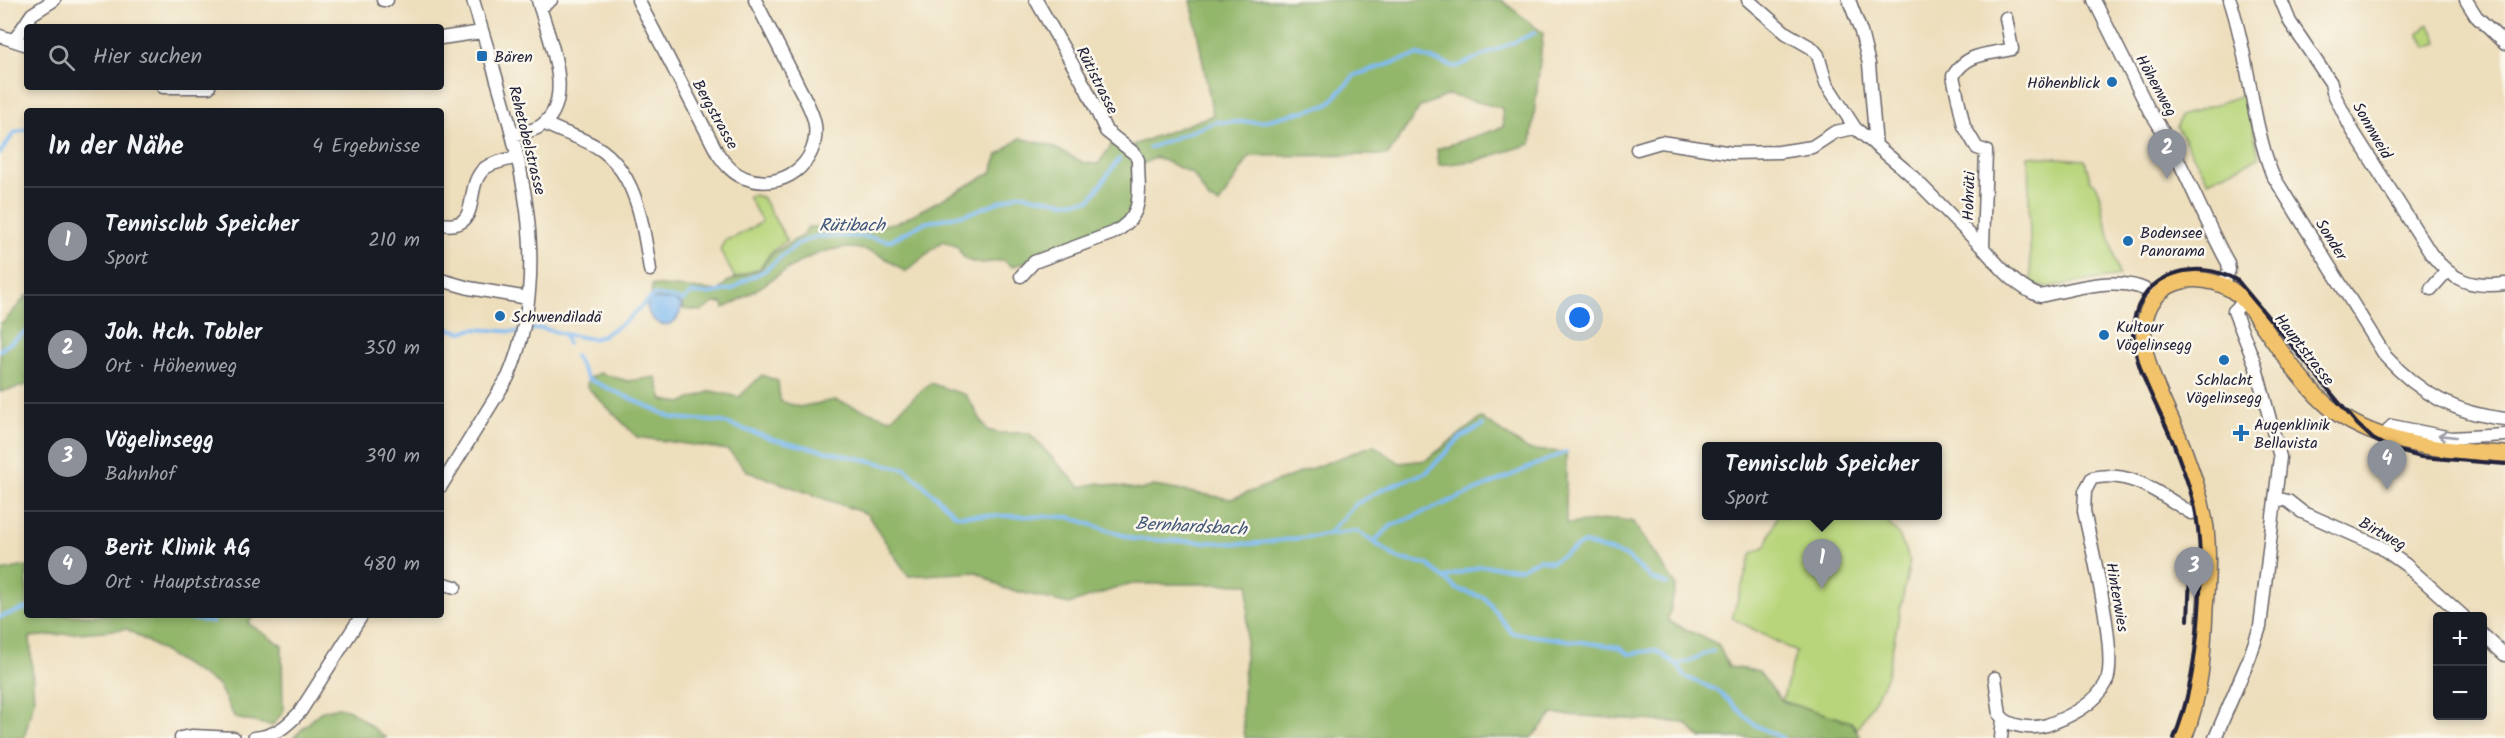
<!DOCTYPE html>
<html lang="de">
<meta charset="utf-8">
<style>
:root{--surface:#171b24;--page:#242831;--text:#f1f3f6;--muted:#9ea1a6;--line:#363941;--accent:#8c9099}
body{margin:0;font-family:Kalam,sans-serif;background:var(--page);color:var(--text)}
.controls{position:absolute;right:18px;bottom:18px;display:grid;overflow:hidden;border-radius:6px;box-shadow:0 3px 9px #0003}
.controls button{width:54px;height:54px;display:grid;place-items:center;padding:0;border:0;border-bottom:2px solid var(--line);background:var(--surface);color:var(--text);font:30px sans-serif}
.you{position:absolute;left:1580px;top:318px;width:21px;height:21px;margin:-15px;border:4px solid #fff;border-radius:50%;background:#1a73e8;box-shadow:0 0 0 9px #1a73e833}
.badge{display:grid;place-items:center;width:39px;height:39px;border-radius:50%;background:var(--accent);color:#fff;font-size:20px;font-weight:700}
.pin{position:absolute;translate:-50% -50px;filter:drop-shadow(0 2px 3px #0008)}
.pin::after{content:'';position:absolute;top:32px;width:21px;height:18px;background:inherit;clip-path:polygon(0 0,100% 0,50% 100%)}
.popup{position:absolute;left:1702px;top:442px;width:240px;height:78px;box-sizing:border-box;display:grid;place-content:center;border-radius:6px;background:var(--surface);filter:drop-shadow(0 2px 4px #0005);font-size:20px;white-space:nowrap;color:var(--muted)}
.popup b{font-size:22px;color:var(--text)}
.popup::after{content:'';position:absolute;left:50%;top:100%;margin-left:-12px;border:12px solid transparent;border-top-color:var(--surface)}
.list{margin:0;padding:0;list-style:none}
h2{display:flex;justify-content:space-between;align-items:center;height:78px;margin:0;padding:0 24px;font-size:26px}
h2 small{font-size:20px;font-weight:400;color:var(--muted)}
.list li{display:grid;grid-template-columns:39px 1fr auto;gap:18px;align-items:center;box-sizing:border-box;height:108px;padding:0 24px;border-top:2px solid var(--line)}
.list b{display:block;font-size:22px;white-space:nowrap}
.list p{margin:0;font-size:20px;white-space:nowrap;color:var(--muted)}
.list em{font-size:20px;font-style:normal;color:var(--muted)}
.icon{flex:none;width:33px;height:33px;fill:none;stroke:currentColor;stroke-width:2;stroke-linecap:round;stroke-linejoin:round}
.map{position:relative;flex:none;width:2505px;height:738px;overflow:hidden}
.search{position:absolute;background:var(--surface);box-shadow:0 3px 9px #0003;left:24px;top:24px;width:420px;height:66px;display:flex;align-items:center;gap:15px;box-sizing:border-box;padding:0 21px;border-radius:6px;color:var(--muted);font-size:22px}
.panel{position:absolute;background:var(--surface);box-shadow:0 3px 9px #0003;left:24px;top:108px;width:420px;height:510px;border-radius:6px}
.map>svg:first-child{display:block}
.green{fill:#b8d57b;stroke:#6d7c5b;stroke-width:1.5}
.forest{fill:#92b66b;stroke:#5a6c53;stroke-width:1.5}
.water{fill:#80bbf2;stroke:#516e96;stroke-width:1.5}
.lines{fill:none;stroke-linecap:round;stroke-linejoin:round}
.stream{stroke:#80bbf2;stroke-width:4}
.minor-casing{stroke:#696468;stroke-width:15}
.major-casing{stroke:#696468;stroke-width:18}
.minor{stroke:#fff;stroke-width:12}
.major{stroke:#f2c36a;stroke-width:15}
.rail{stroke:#22223b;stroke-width:4}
.oneway{stroke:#9c9ca7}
.poi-dot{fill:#1f6fb2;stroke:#fbf7ec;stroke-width:2}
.labels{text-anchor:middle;stroke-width:5;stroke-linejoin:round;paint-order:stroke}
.poi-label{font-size:16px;fill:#22223b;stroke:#fbf7ec;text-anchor:start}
.street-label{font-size:16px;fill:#22223b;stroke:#fbf7ec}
.water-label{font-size:18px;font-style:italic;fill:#43587b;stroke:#fbf7ec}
</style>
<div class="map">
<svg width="2505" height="738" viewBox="0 0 2505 738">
<rect width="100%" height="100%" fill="#fbf7ec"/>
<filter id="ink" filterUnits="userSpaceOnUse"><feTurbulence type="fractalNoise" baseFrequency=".0167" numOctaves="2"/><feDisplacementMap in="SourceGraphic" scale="12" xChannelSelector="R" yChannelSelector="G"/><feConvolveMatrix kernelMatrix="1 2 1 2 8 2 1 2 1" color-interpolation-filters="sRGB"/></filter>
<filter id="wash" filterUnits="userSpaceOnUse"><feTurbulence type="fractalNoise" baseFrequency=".008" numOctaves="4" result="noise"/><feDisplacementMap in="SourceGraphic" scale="24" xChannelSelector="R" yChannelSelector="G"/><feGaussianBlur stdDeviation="1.35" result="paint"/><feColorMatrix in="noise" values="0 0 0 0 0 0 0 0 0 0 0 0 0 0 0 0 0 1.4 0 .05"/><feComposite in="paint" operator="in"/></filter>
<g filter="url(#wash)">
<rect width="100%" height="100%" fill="#eddebc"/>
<path class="green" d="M2428,24L2436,35L2438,43L2426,47L2418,34Z
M2246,94L2259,158L2208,181L2177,127L2180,116Z
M2028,156L2085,160L2090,180L2097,186L2119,276L2048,287L2031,285Z
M753,195L762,197L787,240L770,253L760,268L735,278L720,250L725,240L735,237L762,222L748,196Z
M1777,516H1883L1899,536L1910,561L1887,675L1876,698L1857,729L1851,722L1782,701L1796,652L1732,618L1752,553L1766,546Z"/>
<path class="forest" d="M1191,0H1501L1543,33L1531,144L1475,161L1439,165L1437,149L1503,127L1502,108L1448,95L1420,107L1388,155L1250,156L1219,204L1209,200L1193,174L1156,157L1143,164L1133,145L1213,115Z
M1020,138L1049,145L1084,163L1098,164L1113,143L1131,155L1134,163V200L1124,223L1012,267L1003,260C986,263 965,269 958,247L943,241L905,272C893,263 880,253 865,250C811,237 769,289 724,308L723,303H714L702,311L683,309L682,303L675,299L651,297L652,285L719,291L727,282L761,269L771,254L802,236L808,227H872L899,222L991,173L998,155Z
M27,295V385L0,392V322L3,323Z
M599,373L628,381L656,377L663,400L681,403L711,391L739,397L762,375L778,381L780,401L799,407L835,400L890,419L930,383L966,395L987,430L1000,433H1029L1080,487L1099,483L1141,490L1154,486L1231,499L1373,445L1400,463L1426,460L1481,418L1529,450L1566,452V524L1618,519L1633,522L1676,585L1668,621L1718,644L1729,667L1758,671L1782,701L1851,722L1861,738H1701L1685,723L1553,714L1531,738H1245L1242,713L1249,584H1129L1069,604L1003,588L977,572L908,576L867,514L747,471L728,450L637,437L587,387L588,379Z
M27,566V615H255L248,623L282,646L283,712L272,726L235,718L218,685L127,629L30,637L34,700L24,738H0V571Z
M338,707L350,710L386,738H293L320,712Z"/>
<path class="water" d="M651,299L674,300L681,304C681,332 650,330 647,306Z"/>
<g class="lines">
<path class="stream" d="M1149,148L1215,122H1260L1328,105L1355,75L1418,55L1456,67L1535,33
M0,153L14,133L27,129
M441,327L461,332L475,329L517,332L541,328L564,334L568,344
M564,334L593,339L602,336L626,321L654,295L676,298L682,301L692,293L707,294L733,289L742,282L764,271L797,244L818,236L868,237L889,241L924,223L970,213L1019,194L1064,202L1090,200L1119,159
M0,350L27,331
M575,356L588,379L673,418L722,422L776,440L906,469L956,515L1069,517L1134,539L1251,544L1357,531L1399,559L1427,564L1457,589L1485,598L1512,633L1619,647L1629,654L1655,650L1678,665L1685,677L1717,690L1755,725L1782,738
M1327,535L1356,504L1383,489L1427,472L1460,438L1483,425
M1373,542L1391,526L1566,452
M1446,577L1482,566L1520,569L1539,559L1551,562L1584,543L1626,556L1652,579L1667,584
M160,615L213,622
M0,617L27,608
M1678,665L1713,651"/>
</g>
</g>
<g filter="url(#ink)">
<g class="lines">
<defs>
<path id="minor" d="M383,0H387
M638,0L718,154C725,164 733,174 745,178C781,192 820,164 815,125C813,110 803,96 797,83C783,55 769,28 755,0
M1748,0L1786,33L1812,48L1818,55L1826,83L1855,128L1909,173L1983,248
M1849,0L1861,32L1869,64L1876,146
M2094,0L2149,110C2182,157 2200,213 2228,263L2229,270L2224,284
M2230,0C2249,57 2251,119 2272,174L2386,357C2419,393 2456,414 2505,419
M2281,0L2290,22L2331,83L2333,92L2351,128L2431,254C2453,281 2470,288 2505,284
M2466,0L2476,16L2505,44
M540,8L551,0
M2006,18L2012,49C1987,55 1968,52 1953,76L1964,126L1977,148L1986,151L1983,248C2000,267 2016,287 2040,296C2075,289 2127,271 2157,297
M0,36L27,45
M441,38L482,32
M15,39L32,14L54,0
M163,87H209
M544,123C563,134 586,138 603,151C638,178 644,229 650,270
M512,135C521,133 532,131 539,127C579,102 547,35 538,0
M1637,149L1661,142L1732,153L1779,152L1812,147L1835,132L1855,128
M441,224C484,231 462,187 485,168C493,162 508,160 517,157
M1021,276L1034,262L1113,233C1146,215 1138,193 1138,160L1135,154L1106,131L1086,88L1036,0
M441,280L469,288L528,298
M2431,289L2446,272
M2385,435L2392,426L2451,438L2505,435
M441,486L508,377C561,253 508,121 473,0
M2275,498L2288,501L2302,512L2379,546L2406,565L2463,616
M441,583L455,587
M2482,634L2505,655
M1995,678L2000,715C2009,728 2034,729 2047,725C2069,717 2095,705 2106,683C2119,656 2091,545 2084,511L2085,491L2092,478C2130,469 2160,494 2191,513L2203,512
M181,738L193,736L234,738
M254,738C275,736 286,727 300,712L362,615
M2001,738L2003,719
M2215,738L2249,659L2260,627L2280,457L2255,364L2234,311L2245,301"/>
<path id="major" d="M2184,738C2201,696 2203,654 2205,609C2207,582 2209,555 2206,528C2202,499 2192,472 2182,445C2169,411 2141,366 2144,329C2147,274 2210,265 2245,301C2271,335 2301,386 2334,411C2381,446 2449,451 2505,454"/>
</defs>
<use href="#minor" class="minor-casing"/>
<use href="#major" class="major-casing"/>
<use href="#minor" class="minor"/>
<use href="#major" class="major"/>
<path class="rail" d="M2188,620L2191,554
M2174,738C2198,680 2206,576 2196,514C2192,490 2182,467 2174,445C2161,411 2134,370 2133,334C2132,277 2193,254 2238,281L2357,424L2373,439L2391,449L2421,457L2505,464"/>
</g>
<defs><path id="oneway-shaft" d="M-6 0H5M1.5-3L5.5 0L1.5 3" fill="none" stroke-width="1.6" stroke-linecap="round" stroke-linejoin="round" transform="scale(1.5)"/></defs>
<use class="oneway" href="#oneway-shaft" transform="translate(2447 436) rotate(-174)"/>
</g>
<g class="poi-dot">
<rect x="476" y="50" width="12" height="12" rx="3"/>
<circle cx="2112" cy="82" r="6"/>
<circle cx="2128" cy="241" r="6"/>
<circle cx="500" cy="316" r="6"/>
<circle cx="2104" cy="335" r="6"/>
<circle cx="2224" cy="360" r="6"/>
<path d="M2238 424h6v6h6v6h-6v6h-6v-6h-6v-6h6z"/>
</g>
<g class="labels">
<g class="poi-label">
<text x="494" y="62">Bären</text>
<text x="2100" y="88" text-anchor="end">Höhenblick</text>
<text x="2140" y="238">Bodensee<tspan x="2140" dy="18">Panorama</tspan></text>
<text x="512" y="322">Schwendiladä</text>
<text x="2116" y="332">Kultour<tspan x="2116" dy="18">Vögelinsegg</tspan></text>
<text x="2224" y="385" text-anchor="middle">Schlacht<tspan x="2224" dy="18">Vögelinsegg</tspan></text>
<text x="2254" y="430">Augenklinik<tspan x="2254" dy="18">Bellavista</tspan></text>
</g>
<g class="street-label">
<text transform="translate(1098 80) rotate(63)" y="6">Rütistrasse</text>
<text transform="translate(2157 85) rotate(61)" y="6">Höhenweg</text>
<text transform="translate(716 114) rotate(61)" y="6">Bergstrasse</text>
<text transform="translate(2373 130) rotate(60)" y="6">Sonnweid</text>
<text transform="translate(528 140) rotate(76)" y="6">Rehetobelstrasse</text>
<text transform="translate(1968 196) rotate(-88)" y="6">Hohrüti</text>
<text transform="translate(2332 239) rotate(58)" y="6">Sonder</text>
<text transform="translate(2305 349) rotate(52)" y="6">Hauptstrasse</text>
<text transform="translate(2383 533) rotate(29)" y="6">Birtweg</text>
<text transform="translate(2118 597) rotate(80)" y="6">Hinterwies</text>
</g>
<g class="water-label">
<text x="852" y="231">Rütibach</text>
<text transform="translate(1191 526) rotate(3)" y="6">Bernhardsbach</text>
</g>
</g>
</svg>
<div class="controls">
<button>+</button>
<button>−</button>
</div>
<div class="you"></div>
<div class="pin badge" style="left:1822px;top:589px">1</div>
<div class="popup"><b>Tennisclub Speicher</b>Sport</div>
<div class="pin badge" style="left:2167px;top:179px">2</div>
<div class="pin badge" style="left:2194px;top:597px">3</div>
<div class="pin badge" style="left:2387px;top:490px">4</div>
<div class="search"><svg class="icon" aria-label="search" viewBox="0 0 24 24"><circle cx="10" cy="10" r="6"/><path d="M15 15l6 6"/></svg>Hier suchen</div>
<section class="panel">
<h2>In der Nähe<small>4 Ergebnisse</small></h2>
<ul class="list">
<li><span class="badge">1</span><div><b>Tennisclub Speicher</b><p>Sport</p></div><em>210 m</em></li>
<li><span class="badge">2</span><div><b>Joh. Hch. Tobler</b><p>Ort · Höhenweg</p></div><em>350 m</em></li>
<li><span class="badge">3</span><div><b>Vögelinsegg</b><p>Bahnhof</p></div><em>390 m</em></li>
<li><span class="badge">4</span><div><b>Berit Klinik AG</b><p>Ort · Hauptstrasse</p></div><em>480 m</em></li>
</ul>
</section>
</div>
